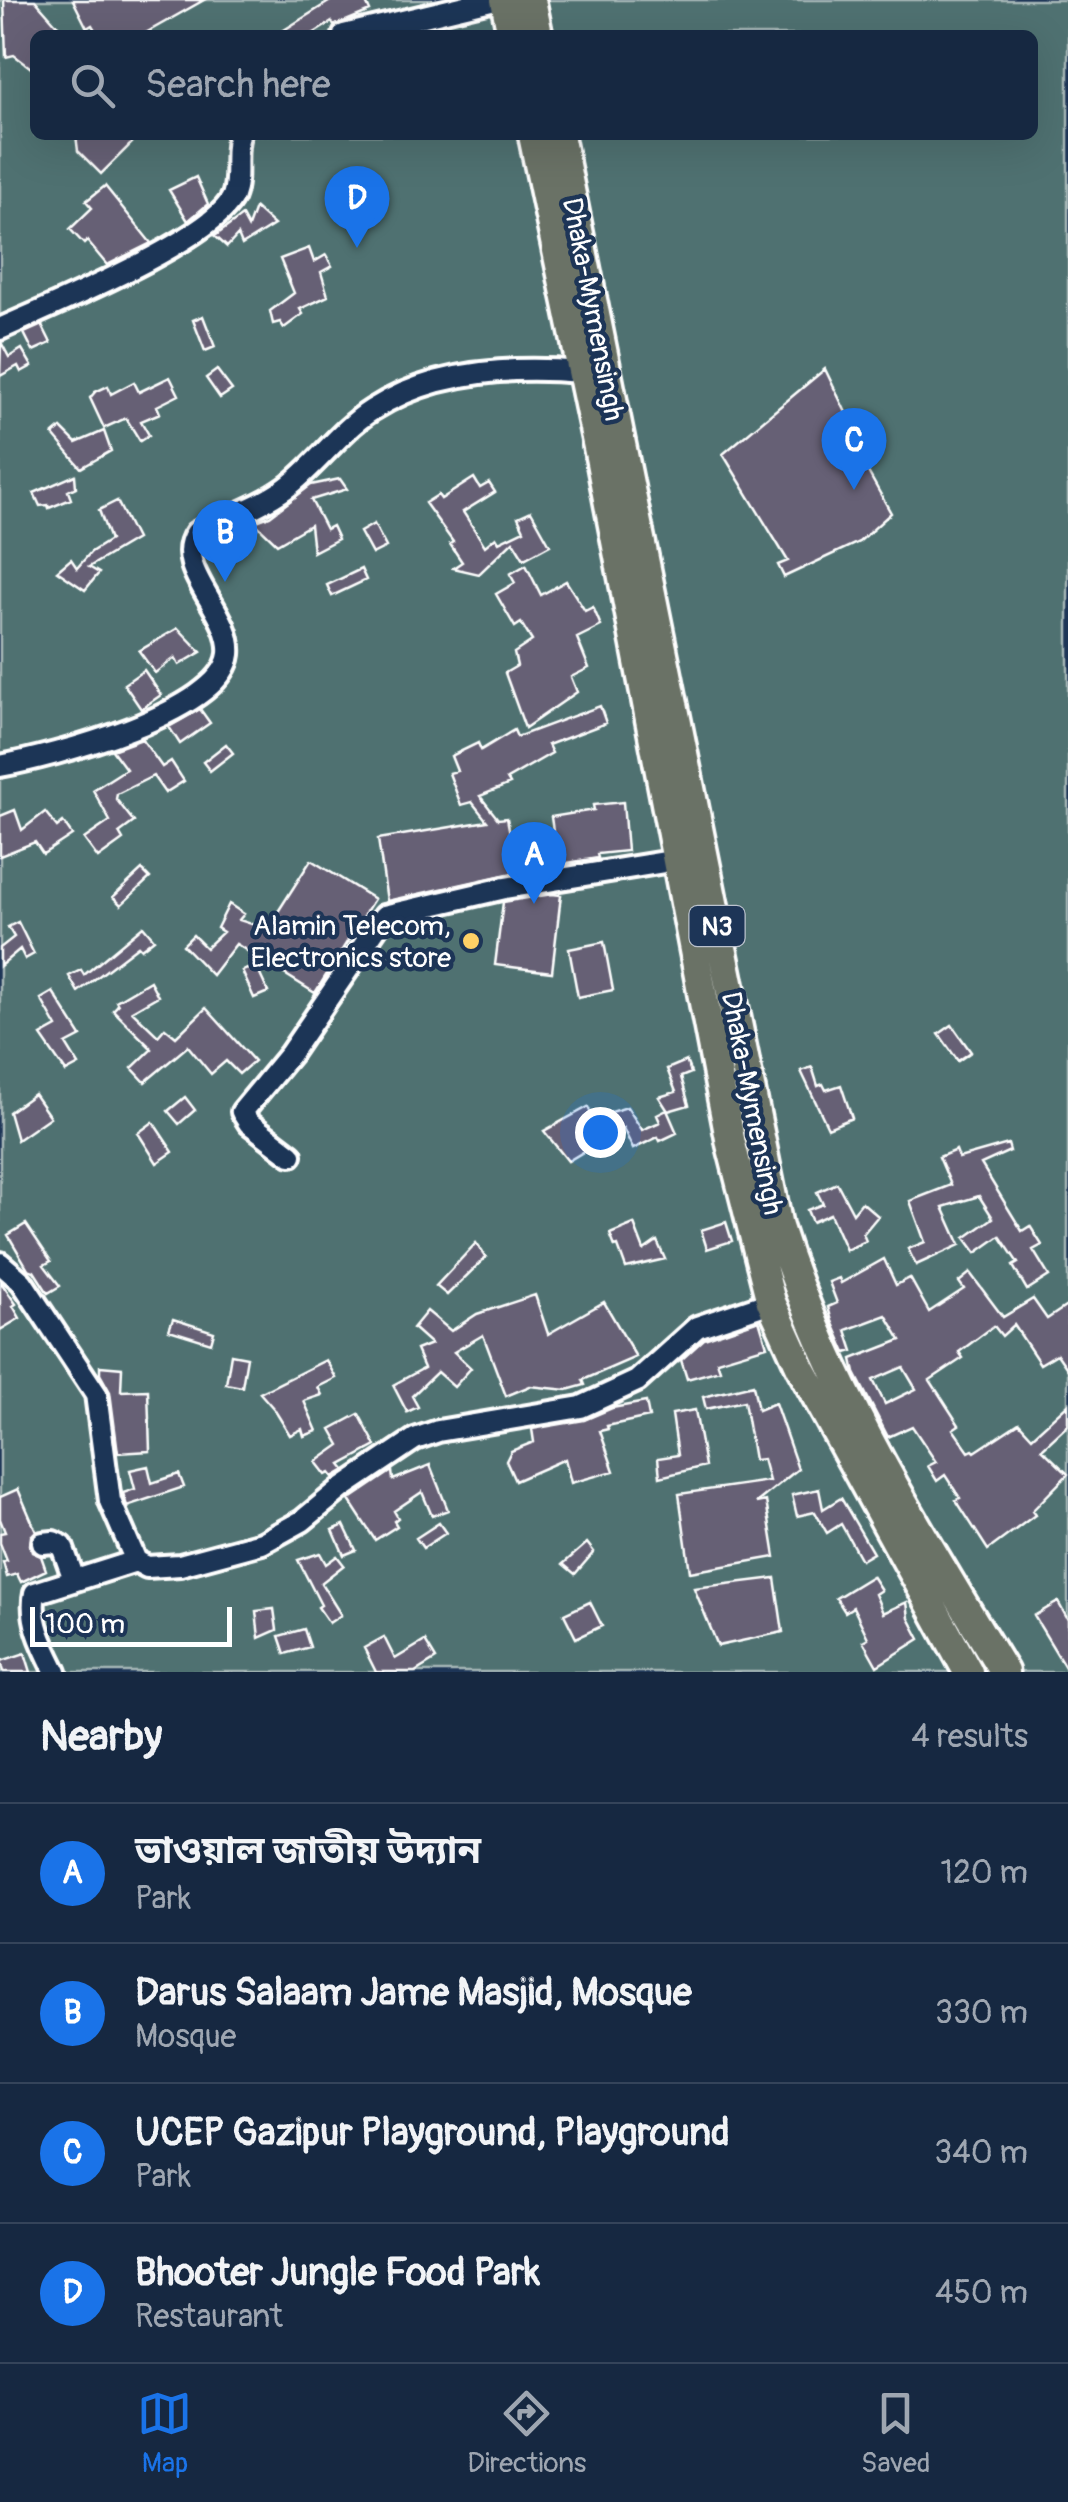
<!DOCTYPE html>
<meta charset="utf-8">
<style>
:root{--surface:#162841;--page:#1f3048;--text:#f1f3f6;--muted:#9ea6b1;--line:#35445a;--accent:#1a73e8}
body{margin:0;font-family:Pangolin,"Noto Sans Bengali",sans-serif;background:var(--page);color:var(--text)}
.scale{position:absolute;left:30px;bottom:25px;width:202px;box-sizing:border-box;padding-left:10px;border:5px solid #fff;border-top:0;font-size:28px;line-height:35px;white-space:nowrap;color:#fff;-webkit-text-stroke:8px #1d3557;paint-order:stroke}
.you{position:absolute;left:600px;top:1132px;width:35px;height:35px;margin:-25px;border:8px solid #fff;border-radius:50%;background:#1a73e8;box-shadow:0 0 0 15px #1a73e833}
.badge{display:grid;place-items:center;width:65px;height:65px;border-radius:50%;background:var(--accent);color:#fff;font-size:32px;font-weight:700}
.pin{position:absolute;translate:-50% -82px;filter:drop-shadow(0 2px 5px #0008)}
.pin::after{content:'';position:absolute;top:52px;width:35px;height:30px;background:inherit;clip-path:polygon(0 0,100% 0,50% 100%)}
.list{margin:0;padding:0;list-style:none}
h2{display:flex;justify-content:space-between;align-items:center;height:130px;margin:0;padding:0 40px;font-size:42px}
h2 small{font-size:32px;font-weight:400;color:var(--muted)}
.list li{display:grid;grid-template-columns:65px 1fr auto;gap:30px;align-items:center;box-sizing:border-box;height:140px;padding:0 40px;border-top:2px solid var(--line)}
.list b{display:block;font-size:38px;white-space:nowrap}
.list p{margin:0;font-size:32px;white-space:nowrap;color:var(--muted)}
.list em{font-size:32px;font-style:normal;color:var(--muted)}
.icon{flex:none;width:55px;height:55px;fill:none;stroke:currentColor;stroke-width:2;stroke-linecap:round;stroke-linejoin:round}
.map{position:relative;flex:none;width:1068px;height:1672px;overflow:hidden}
.search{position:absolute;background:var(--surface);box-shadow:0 10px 40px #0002;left:30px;right:30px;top:30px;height:110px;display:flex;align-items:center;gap:25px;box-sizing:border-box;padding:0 35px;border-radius:15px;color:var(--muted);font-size:38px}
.sheet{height:690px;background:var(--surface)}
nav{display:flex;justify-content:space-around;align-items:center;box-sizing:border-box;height:140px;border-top:2px solid var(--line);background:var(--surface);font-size:28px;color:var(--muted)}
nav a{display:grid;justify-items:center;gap:5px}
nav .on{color:var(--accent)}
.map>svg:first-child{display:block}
.green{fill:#4f7171;stroke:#a7b8b8;stroke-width:2.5;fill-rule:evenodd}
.building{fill:#666174;stroke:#fff;stroke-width:2.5;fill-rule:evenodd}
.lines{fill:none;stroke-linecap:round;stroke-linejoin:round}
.minor-casing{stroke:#fff;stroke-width:28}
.highway-casing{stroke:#fff;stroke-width:35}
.minor{stroke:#1d3557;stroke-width:20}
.highway{stroke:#6a7266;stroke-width:28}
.poi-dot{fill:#ffd166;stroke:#1d3557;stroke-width:4}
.labels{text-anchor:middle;stroke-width:9;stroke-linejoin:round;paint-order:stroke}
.shield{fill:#1d3557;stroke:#bbc2cd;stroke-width:2.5}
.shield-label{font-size:25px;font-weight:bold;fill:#fff}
.street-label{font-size:28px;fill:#fff;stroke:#1d3557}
.poi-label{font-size:28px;fill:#fff;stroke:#1d3557;text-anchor:end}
</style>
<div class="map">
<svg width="1068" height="1672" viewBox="0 0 1068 1672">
<rect width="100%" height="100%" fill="#1d3557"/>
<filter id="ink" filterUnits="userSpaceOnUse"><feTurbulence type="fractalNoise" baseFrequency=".01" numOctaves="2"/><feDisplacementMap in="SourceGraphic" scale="20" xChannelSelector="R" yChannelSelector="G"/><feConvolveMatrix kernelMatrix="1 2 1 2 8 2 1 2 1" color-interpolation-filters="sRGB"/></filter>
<g filter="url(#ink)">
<path class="green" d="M0,0H1068V1672H0ZM35,35H1033V135H35Z"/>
<path class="building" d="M4,0H35L66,35H35V71L14,55L6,57Z
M73,0H204L142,35H98L92,25L87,28Z
M332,0H365L370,11L334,26L332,22L311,35H276Z
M76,135H124L132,143L101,174L78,151Z
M196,177L208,204L188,221L169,190Z
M105,186L151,243L107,265L87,241L84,244L70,229L92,208L86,201Z
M255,208L274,225L242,245L238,235L227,247L215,236L242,216L248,227Z
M309,248L314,262L326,255L332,266L321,272L328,296L300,309L303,314L284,328L280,322L273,324L270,311L294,293L280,259Z
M203,316L215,347L205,351L193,320Z
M42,325L51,343L33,351L24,333Z
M1,342L9,357L22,349L32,366L21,372L18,366L0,376Z
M825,369L852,425L853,445L891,513L859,542L784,577L778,565L788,561L723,454Z
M217,370L232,390L220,398L206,378Z
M170,377L179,395L157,406L160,413L141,421L149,435L140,441L126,418L104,428L90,398L95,392L108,386L111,394L134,382L139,392Z
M61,428L76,443L104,431L111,451L81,468L53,435Z
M75,475L76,487L68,491L71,499L49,508L48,505L40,506L34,493Z
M474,478L480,488L489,483L495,492L463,512L485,546L496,537L499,542L524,530L518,517L531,511L550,545L524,559L513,541L479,574L453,568L462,562L450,544L453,542L425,503L438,495L441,499Z
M340,479L347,489L311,500L326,529L332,526L338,539L313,552L310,525L277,544L254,522L270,516L311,485Z
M117,501L136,539L89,567L99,573L85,590L57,571L71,559L77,568L91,552L110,540L99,510Z
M374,524L386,547L372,554L360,532Z
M526,565L541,595L566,581L585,611L593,607L601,626L577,638L589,668L571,677L577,692L525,728L505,673L517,666L514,653L532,641L521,623L515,627L496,594L515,583L510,574Z
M361,569L366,580L332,596L327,585Z
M178,628L201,652L179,665L175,658L155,673L139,651Z
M144,670L161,695L141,709L124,684Z
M600,706L606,723L548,745L552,753L507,779L510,784L480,796L498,819L507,818L517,872L387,901L378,839L487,821L472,802L461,805L449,773L457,771L451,756L478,743L481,750L514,730L517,737Z
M200,709L210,723L180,744L169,727Z
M142,739L162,767L171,761L184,781L165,793L153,776L117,794L116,799L134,822L119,833L123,840L98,858L84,839L110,821L93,790L126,769L112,750Z
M226,744L233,753L210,771L203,762Z
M623,802L627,851L597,854L598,858L561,864L557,860L551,817L594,810L593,805Z
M15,810L22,830L45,812L57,827L63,822L72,835L43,854L35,842L0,856V816Z
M311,860L374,899L315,993L236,944L212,975L183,945L193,935L206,948L223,932L217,928L229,904L244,914L239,920L267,929Z
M142,870L150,878L121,905L113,897Z
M552,894L561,895L552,972L495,965L503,902Z
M18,922L34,954L25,959L20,949L0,966V948L14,937L8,927Z
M143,926L154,939L141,949L138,946L78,992L69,976L81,970L84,975Z
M604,942L613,990L578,997L569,949Z
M256,966L268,992L254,998L242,971Z
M150,981L158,996L132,1011L158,1036L165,1028L176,1037L206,1008L254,1061L239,1074L226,1061L211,1074L188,1046L145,1082L132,1068L152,1049L113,1010L118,1005L116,1001Z
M53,992L81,1036L66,1044L79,1065L66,1072L41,1036L57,1027L41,999Z
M952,1025L971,1052L958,1061L939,1034Z
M686,1061L691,1073L681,1077L689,1105L668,1111L659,1097L676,1092L667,1069Z
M812,1067L818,1086L823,1084L826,1090L841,1085L852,1118L828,1128L801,1071Z
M34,1094L50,1117L17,1140L9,1112Z
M185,1097L195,1110L179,1124L168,1111Z
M588,1107L593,1118L627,1107L642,1130L660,1122L657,1115L667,1110L677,1133L660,1141L658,1137L633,1149L623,1128L568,1161L544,1131Z
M153,1122L173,1152L157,1163L138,1133Z
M1008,1144L1010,1151L981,1164L1022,1231L1030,1226L1042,1245L1033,1250L1049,1276L1027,1290L1013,1266L1018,1263L1000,1236L976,1253L965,1238L993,1218L979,1196L943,1207L960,1245L916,1265L908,1249L925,1242L910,1201L951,1185L939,1157L956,1150L959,1158Z
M837,1183L853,1213L862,1202L878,1216L863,1234L866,1241L846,1250L830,1214L812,1222L807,1210L823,1204L817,1192Z
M726,1222L732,1241L707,1249L701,1230Z
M26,1224L51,1261L44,1265L60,1286L48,1293L34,1271L28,1269L8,1235Z
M634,1224L644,1250L657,1241L665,1259L626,1268L618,1246L615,1247L610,1234Z
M476,1243L486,1257L447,1295L436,1286Z
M884,1259L896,1285L910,1278L929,1312L964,1289L959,1282L970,1273L1003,1317L1033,1299L1047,1319L1068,1305V1370L1057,1354L1040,1364L1014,1325L1002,1336L994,1326L959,1352L963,1358L930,1380L959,1425L953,1429L969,1452L973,1450L975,1452L1019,1423L1032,1437L1068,1404V1425L1042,1449L1068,1474L1032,1511L1035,1515L988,1550L956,1500L960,1498L945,1475L937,1481L928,1466L936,1462L912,1426L888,1437L855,1373L852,1359L901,1340L886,1315L846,1330L853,1351L846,1353L832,1321L828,1307L837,1303L829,1282L839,1278L841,1283ZM903,1367L916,1389L885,1404L873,1380Z
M0,1281L16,1304L13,1306L20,1318L0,1330Z
M535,1295L548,1334L604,1302L636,1357L583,1380L585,1385L567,1390L530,1386L506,1396L483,1335L454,1352L471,1368L454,1387L437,1372L412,1396L418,1407L407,1412L393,1385L424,1368L416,1350L431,1344L413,1328L427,1311L451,1331L477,1314Z
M173,1319L214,1332L211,1343L169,1330Z
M759,1320L767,1346L717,1361L720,1370L687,1379L681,1360L704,1339Z
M231,1354L247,1357L242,1387L226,1384Z
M326,1360L336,1378L318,1387L322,1395L304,1401L317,1431L304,1436L302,1429L290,1435L274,1409L260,1393Z
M100,1366L122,1368L121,1391L148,1390L150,1451L118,1453L110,1392L100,1374Z
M753,1385L758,1410L775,1403L798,1469L756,1503L766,1501L775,1557L690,1572L679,1494L769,1481L763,1459L754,1460L744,1401L706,1409L703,1397Z
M646,1402L649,1417L607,1426L608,1429L600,1431L614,1471L571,1483L565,1459L515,1481L506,1461L511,1451L534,1442L532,1429L584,1420L612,1408Z
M695,1410L705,1466L660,1477L658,1458L678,1455L672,1414Z
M359,1414L376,1446L341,1465L345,1470L333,1477L330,1473L326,1475L316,1462L340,1445L331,1429Z
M430,1465L448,1510L432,1516L422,1492L394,1511L398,1518L394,1521L397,1526L375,1540L349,1500L392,1471L393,1480Z
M148,1466L152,1483L179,1474L184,1487L127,1506L123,1493L135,1489L130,1470Z
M18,1489L36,1531L31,1536L30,1545L32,1552L41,1556L46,1570L21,1582L17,1574L7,1577L3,1562L7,1561L0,1543V1533L5,1532L0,1519V1497Z
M819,1489L823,1509L841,1498L873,1553L861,1560L841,1524L827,1533L815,1512L797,1516L792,1495Z
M439,1523L446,1533L423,1548L416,1538Z
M344,1525L356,1550L344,1555L333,1530Z
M587,1543L594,1552L575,1574L563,1564Z
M320,1553L326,1564L337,1556L344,1565L321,1583L341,1615L329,1623L318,1607L321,1605L298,1560Z
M872,1576L881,1590L875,1594L883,1613L907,1602L909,1618L920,1639L877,1666L863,1641L868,1638L853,1607L845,1612L836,1598Z
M775,1578L783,1632L718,1646L694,1588Z
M590,1602L602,1626L576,1638L564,1614Z
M1058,1602L1068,1620V1672L1034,1616Z
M274,1609L277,1630L259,1638L256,1611Z
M304,1629L310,1647L285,1654L279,1636Z
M384,1637L395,1659L425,1641L436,1659L415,1672H376L364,1648Z
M25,1653L31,1672H4L1,1661Z"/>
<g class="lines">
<defs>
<path id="minor" d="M344,35L491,0
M0,329C46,308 215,239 233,196C240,178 233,154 239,135
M0,766C50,757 222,713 229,654C233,612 171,569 196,533C225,518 260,507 286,488C317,465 339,431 372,410C432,371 512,366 581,372
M291,1155L249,1123L242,1112L290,1054L384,916L505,888L677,860
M0,1263L22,1282L96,1394L110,1501L136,1561
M43,1543L53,1542L62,1546L74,1579
M56,1672C44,1648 29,1620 35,1593L136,1561L147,1567L180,1565L262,1543L302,1521L342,1488L415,1439L438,1431L581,1407L637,1381L697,1327L771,1302"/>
<path id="highway" d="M505,0L512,35
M531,0L538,35
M533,135L600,457L731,1144L771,1302L801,1368L968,1672
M559,135L778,1227C828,1387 918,1529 1004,1672"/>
</defs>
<use href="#minor" class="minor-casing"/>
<use href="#highway" class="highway-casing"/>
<use href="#minor" class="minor"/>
<use href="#highway" class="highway"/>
</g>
</g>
<circle class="poi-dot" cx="471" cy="941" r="10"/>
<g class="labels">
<rect class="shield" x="689.5" y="906" width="55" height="40" rx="8"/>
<g class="shield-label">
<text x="717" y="935">N3</text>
</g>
<g class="street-label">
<text transform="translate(594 309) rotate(79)" y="10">Dhaka-Mymensingh</text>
<text transform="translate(753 1103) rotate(79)" y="10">Dhaka-Mymensingh</text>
</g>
<g class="poi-label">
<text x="451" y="935">Alamin Telecom,<tspan x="451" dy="32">Electronics store</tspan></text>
</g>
</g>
</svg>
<div class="scale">100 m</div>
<div class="you"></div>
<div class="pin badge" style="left:534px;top:904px">A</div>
<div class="pin badge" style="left:225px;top:582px">B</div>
<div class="pin badge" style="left:854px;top:490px">C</div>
<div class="pin badge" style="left:357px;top:248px">D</div>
<div class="search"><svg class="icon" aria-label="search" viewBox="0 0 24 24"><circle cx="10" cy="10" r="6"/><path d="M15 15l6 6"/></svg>Search here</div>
</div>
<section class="sheet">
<h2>Nearby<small>4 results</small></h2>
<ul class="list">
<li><span class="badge">A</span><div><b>ভাওয়াল জাতীয় উদ্যান</b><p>Park</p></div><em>120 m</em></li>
<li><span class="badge">B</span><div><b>Darus Salaam Jame Masjid, Mosque</b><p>Mosque</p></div><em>330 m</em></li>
<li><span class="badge">C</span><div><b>UCEP Gazipur Playground, Playground</b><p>Park</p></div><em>340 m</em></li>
<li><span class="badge">D</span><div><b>Bhooter Jungle Food Park</b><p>Restaurant</p></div><em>450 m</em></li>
</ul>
</section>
<nav>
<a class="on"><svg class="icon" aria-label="map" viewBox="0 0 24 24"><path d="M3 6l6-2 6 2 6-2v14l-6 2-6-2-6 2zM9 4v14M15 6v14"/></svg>Map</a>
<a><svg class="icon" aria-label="directions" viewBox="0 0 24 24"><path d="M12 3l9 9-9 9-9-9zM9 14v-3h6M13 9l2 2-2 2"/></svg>Directions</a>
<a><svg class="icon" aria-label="saved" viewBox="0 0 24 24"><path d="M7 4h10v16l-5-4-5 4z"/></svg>Saved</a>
</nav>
